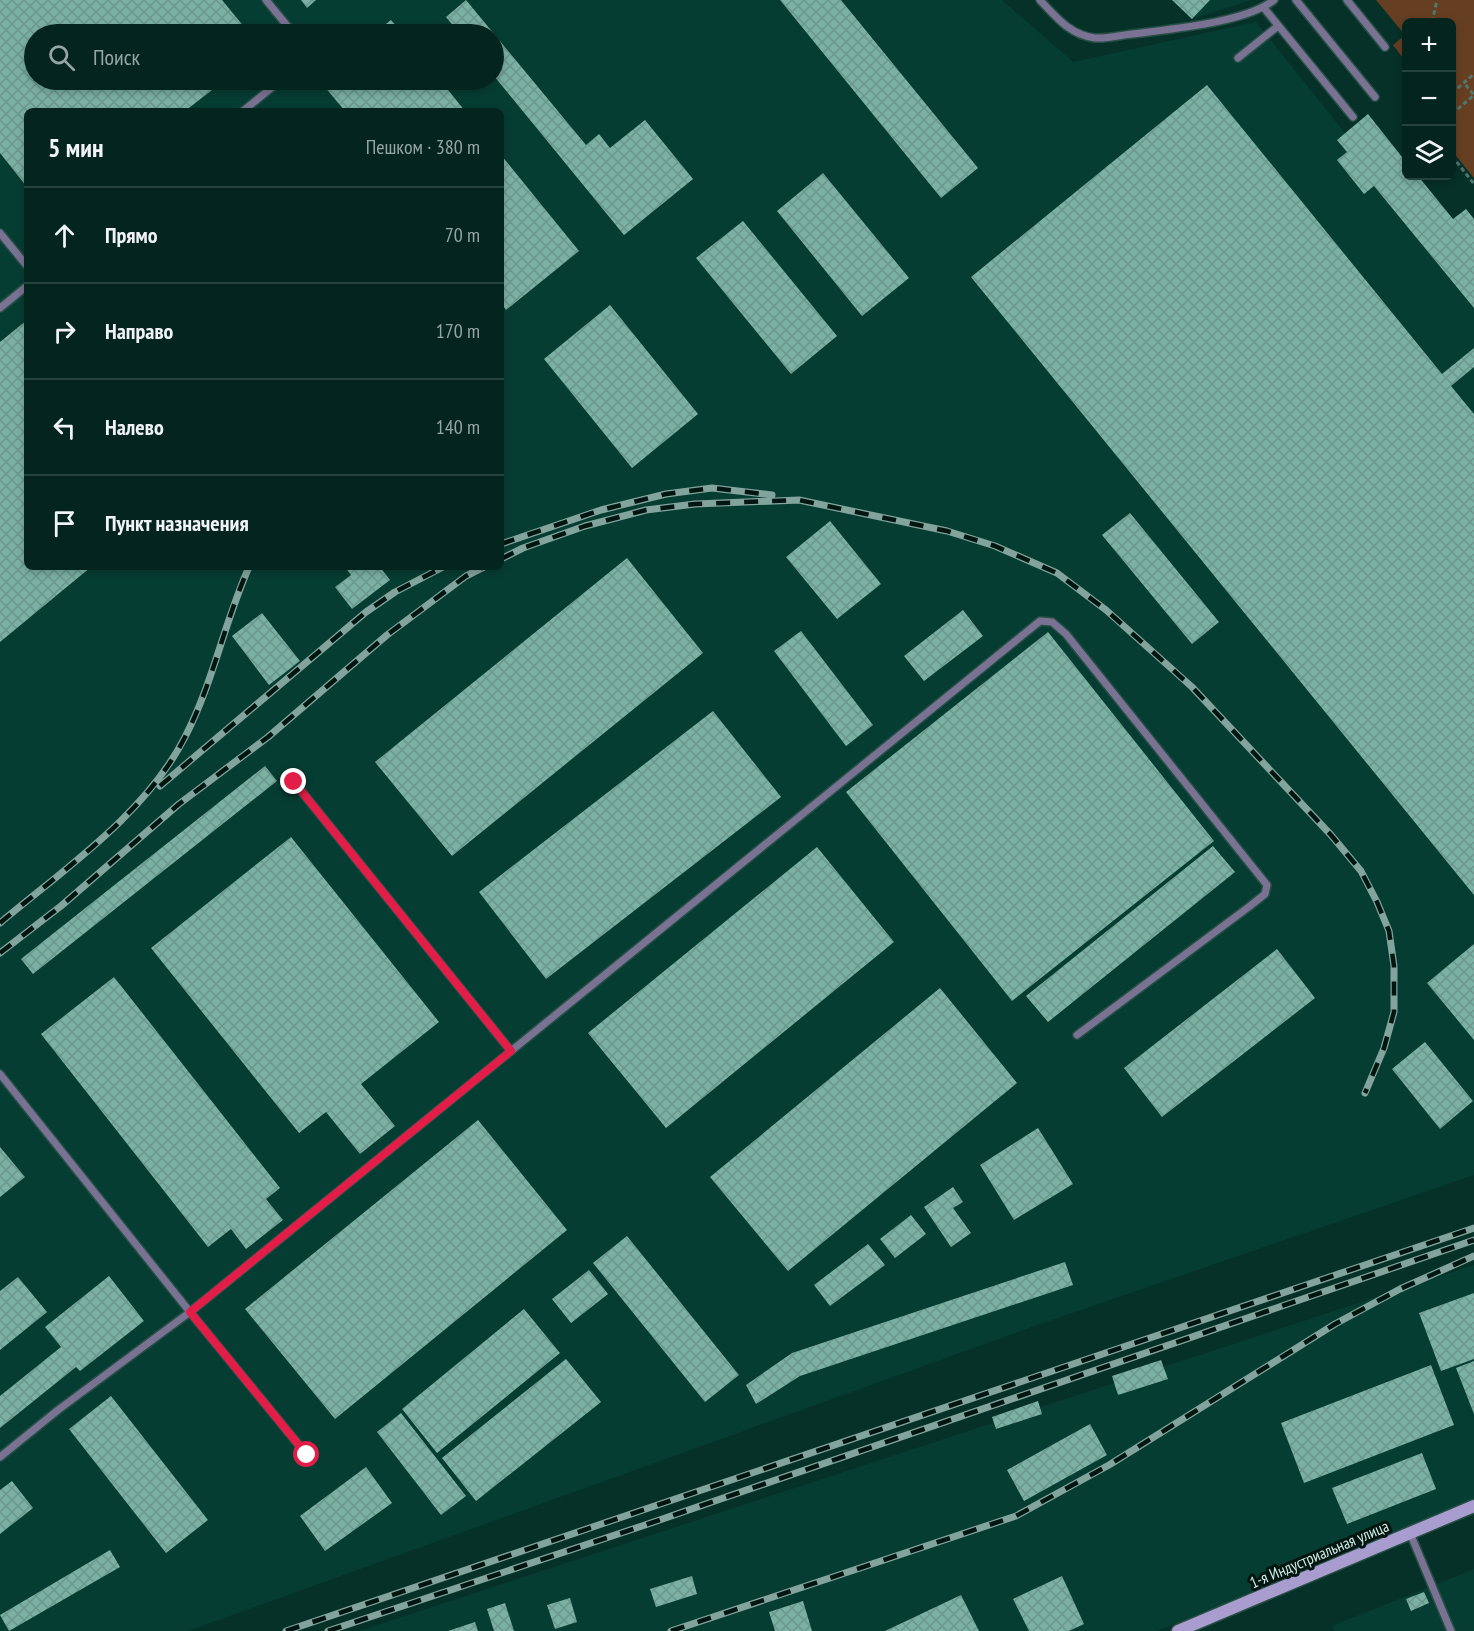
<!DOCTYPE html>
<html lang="ru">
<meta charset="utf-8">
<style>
:root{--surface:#04251e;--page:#0d2d27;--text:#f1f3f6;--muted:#97a5a4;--line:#25423c}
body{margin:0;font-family:"PT Sans Narrow",sans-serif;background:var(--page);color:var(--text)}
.controls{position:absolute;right:18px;top:18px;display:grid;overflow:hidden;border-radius:9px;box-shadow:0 3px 9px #0003}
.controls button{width:54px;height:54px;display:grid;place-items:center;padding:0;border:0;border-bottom:2px solid var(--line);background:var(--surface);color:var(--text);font:30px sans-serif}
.stop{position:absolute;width:18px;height:18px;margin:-14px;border:4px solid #e11d48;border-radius:50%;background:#fff}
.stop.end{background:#e11d48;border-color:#fff;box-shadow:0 2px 6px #0008}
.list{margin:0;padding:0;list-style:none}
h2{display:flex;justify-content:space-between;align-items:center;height:78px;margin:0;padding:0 24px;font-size:26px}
h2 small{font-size:20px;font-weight:400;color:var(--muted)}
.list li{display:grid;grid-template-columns:39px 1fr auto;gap:18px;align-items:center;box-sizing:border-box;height:96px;padding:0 24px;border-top:2px solid var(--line)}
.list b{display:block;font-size:22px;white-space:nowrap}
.list em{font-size:20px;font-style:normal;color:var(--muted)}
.icon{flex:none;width:33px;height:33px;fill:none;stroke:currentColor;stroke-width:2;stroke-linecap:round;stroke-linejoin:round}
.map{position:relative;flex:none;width:1474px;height:1631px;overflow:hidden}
.search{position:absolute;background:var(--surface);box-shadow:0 3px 9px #0003;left:24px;top:24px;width:480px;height:66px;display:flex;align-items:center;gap:15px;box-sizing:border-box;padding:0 21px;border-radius:33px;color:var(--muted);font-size:22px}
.panel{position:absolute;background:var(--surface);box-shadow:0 3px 9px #0003;left:24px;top:108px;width:480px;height:462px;border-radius:9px}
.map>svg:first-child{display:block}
.built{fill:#063d33;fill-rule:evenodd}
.green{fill:#663f22}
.building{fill:url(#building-cross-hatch)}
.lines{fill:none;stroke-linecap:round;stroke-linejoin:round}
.service-casing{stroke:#264f46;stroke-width:10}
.secondary-casing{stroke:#264f46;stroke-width:15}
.path{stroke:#51766d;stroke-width:3;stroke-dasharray:4.5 3;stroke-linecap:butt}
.service{stroke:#7a7292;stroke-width:7}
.secondary{stroke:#a99cce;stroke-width:12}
.rail-casing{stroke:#83a49c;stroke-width:7}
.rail{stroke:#021611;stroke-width:4.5;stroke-dasharray:14;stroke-linecap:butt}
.route{stroke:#e11d48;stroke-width:8}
.labels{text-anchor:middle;stroke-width:6;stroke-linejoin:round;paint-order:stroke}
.street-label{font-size:16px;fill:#d1ece4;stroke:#021611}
</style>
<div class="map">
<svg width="1474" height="1631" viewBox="0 0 1474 1631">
<defs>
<pattern id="building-cross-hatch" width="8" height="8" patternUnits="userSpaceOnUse" patternTransform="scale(1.5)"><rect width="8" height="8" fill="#7bb1a3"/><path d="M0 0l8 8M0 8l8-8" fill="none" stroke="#6c968b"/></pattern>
</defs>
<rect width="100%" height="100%" fill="#063128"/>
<path class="built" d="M0,0H1002L1073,62L1256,22L1345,133L1368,114L1406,162V176H1418L1453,219L1466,209L1474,219V1175L1040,1324L188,1631H0ZM34,34H494V80H34ZM27,111H501V567H27Z
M1172,0H1251L1192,19Z
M1474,1265V1502L1157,1631H359Z
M1474,1569V1631H1334L1332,1626Z"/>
<path class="green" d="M1376,0H1474V178L1452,151V22H1406V62L1393,45L1405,35Z"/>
<path class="building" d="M0,0H222L250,34H34V80H225L185,111H27V187L0,153Z
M301,0H316L307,8Z
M466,0L586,145L599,134L610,148L645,120L693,179L624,235L494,76V34H460L446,17Z
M780,0H841L978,168L941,198Z
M1172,0H1210L1192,19Z
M391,20L403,34H373Z
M319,80H440L465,111H345Z
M1207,85L1442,374L1474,348V367L1451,386L1474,414V895L971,277Z
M1368,114L1406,162V176H1418L1453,219L1466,209L1474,219V308L1374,186L1364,194L1337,160L1347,152L1337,140Z
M501,155L579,251L506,310L501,303Z
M823,173L909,278L862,316L777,211Z
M743,221L837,336L791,374L696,258Z
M610,305L698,414L632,468L544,359Z
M27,320V567H91L0,642V342Z
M1130,513L1219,622L1192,644L1102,535Z
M830,521L881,584L837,619L786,557Z
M627,558L703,653L452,856L375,762Z
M345,567H380L390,580L352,609L335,587L351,575Z
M963,610L983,636L924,681L904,656Z
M262,613L300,661L269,685L232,636Z
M801,631L873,725L846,746L774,651Z
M1048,632L1214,841L1012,1001L846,792Z
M713,711L781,797L546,979L479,892Z
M265,766L277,781L33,974L21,959Z
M291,837L439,1022L361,1084L395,1126L360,1154L326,1112L299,1133L151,948Z
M1213,846L1235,872L1048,1022L1026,996Z
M817,847L894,942L666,1128L588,1033Z
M1474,944V1040L1427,983Z
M1277,949L1315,998L1162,1117L1124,1068Z
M114,977L280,1188L266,1199L283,1220L246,1249L231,1229L208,1247L41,1034Z
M940,988L1017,1083L788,1271L710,1177Z
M1425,1042L1473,1101L1440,1129L1392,1069Z
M478,1120L567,1230L335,1419L245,1309Z
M1038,1128L1073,1184L1014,1220L980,1165Z
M0,1147L25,1177L0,1197Z
M953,1187L963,1202L953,1208L971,1233L951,1247L924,1207Z
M911,1215L926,1234L895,1258L880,1239Z
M627,1236L739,1375L705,1402L593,1263Z
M868,1244L885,1265L830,1306L814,1285Z
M1065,1262L1073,1285L800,1376L756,1404L746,1385L792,1353Z
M589,1270L608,1294L571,1323L552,1299Z
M109,1276L144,1321L80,1371L76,1367L0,1428V1396L61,1347L45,1327Z
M18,1277L47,1312L0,1350V1291Z
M1474,1293V1359L1441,1371L1419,1313Z
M524,1309L560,1353L437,1453L402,1409Z
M566,1359L601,1402L476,1501L442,1458Z
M1161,1360L1168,1379L1118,1395L1112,1376Z
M1474,1361V1414L1456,1368Z
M1431,1365L1454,1425L1304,1483L1281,1423Z
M111,1396L208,1520L166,1553L69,1429Z
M1038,1401L1042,1414L996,1429L992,1417Z
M401,1413L466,1496L441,1515L377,1432Z
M1090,1424L1107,1455L1024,1501L1007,1470Z
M1422,1453L1436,1489L1347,1524L1332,1488Z
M366,1467L392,1503L325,1551L300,1516Z
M12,1481L33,1508L0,1534V1490Z
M110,1550L120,1567L9,1631L0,1615Z
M692,1576L697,1594L656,1607L650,1589Z
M1062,1576L1084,1624L1069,1631H1029L1013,1599Z
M1424,1592L1429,1603L1411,1611L1406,1599Z
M961,1595L979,1631H885Z
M570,1598L577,1622L555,1629L547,1605Z
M803,1601L812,1631H775L769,1612Z
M505,1603L514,1631H494L487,1609Z
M475,1622L478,1631H448Z"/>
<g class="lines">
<defs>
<path id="service" d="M266,0L294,34
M1040,0C1056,17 1070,35 1095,38C1107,39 1121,35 1132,34C1170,29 1245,23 1274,0
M1296,0L1375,97
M1347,0L1385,47
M1264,8L1353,117
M1238,58L1278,26
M243,111L281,80
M0,233L27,266
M0,308L27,286
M294,782L511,1051
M0,1074L190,1312L1040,621L1052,622L1066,634L1267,885L1265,894L1250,906L1077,1035
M0,1457L58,1410L190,1312L307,1455
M1410,1533L1451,1631"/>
<path id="secondary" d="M1178,1631L1474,1506"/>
</defs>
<use href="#service" class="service-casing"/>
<use href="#secondary" class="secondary-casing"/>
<path class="path" d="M1432,22L1437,0
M1452,93L1474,74
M1452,114L1474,95L1464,83
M1452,156L1474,184"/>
<use href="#service" class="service"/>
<use href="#secondary" class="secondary"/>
<defs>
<path id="rail" d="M501,544L601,510L666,494L712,488L772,495
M501,559L523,548L585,526L646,510L695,504L799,500L947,531L995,546L1057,573L1106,610L1192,687L1331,835L1361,871L1377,902L1389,931L1394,966V1012L1384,1048L1365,1093
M160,786L366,612L395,592L443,567
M0,923C64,869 146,814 185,737C213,683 224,623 249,567
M0,953L61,906L179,804L268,737L387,635L466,576L484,567
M286,1631L1474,1228
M328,1631L642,1526L1474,1240
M671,1631L1016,1516L1109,1465L1335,1324L1400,1289L1474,1256"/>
</defs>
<use href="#rail" class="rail-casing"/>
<use href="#rail" class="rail"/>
</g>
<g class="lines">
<path class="route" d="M294,782L511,1051L190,1312L307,1455"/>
</g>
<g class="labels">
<g class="street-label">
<text transform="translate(1319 1554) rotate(-23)" y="6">1-я Индустриальная улица</text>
</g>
</g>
</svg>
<div class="controls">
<button>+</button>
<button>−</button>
<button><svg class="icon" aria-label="layers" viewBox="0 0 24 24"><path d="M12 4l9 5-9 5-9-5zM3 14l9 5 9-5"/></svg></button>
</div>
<div class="stop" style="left:307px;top:1455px"></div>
<div class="stop end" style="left:294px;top:782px"></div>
<div class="search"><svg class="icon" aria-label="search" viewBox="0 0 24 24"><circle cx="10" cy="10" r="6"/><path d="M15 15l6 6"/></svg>Поиск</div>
<section class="panel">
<h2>5 мин<small>Пешком · 380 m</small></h2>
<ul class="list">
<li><svg class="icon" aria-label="ahead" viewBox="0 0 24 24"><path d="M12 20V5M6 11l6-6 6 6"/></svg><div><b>Прямо</b></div><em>70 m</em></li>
<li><svg class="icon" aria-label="right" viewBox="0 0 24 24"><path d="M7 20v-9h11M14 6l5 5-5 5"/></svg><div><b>Направо</b></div><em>170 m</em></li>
<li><svg class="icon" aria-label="left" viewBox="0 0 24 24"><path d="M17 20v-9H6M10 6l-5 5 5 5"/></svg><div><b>Налево</b></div><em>140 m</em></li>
<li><svg class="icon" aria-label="arrive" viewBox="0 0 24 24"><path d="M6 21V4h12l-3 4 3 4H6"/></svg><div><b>Пункт назначения</b></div></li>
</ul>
</section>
</div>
